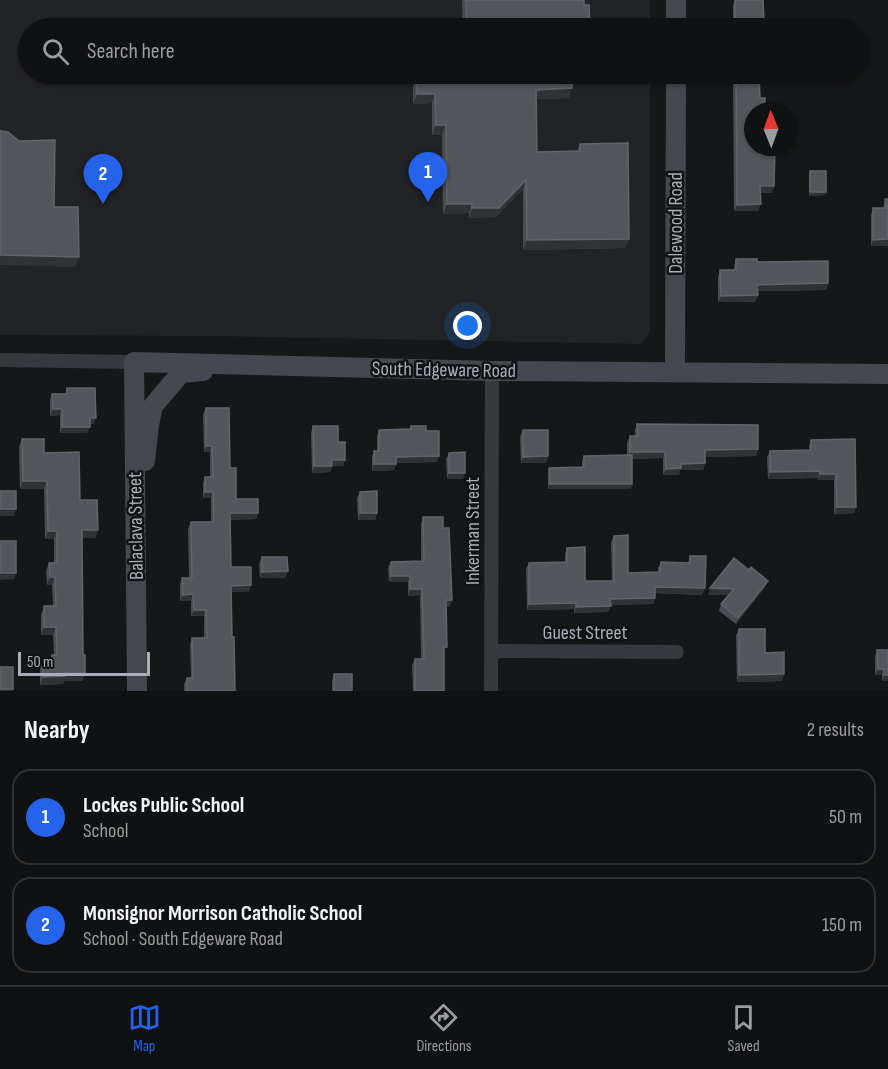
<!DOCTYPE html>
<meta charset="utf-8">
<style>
:root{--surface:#101112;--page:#1e1f20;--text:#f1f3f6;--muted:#9c9d9f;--line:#303132;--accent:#2563eb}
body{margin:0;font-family:"Sofia Sans Condensed",sans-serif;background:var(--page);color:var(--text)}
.compass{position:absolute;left:744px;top:102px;width:54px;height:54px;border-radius:50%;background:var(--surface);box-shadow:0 2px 4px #0004;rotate:359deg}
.scale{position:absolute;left:18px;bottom:15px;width:132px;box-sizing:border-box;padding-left:6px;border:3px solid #a8afb9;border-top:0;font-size:16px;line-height:21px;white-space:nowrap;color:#a8afb9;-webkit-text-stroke:4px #111213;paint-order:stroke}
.you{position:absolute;left:468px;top:326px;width:21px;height:21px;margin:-15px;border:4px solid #fff;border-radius:50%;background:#1a73e8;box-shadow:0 0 0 9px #1a73e833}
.badge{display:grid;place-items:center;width:39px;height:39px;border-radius:50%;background:var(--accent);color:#fff;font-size:20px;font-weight:700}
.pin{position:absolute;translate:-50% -50px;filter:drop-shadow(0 2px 3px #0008)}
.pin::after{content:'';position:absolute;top:32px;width:21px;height:18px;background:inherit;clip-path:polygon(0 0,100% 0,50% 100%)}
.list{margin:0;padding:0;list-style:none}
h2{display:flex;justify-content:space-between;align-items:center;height:78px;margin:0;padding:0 24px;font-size:26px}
h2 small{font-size:20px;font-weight:400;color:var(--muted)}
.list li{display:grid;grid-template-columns:39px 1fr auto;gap:18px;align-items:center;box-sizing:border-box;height:96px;margin:0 12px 12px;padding:0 12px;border:2px solid var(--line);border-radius:18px}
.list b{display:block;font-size:22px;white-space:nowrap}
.list p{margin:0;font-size:20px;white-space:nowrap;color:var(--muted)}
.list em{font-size:20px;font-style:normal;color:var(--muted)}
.icon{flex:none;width:33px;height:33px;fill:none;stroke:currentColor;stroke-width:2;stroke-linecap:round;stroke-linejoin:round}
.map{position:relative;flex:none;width:888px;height:691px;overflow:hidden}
.search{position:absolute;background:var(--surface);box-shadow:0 2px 4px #0004;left:18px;right:18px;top:18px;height:66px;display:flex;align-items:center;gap:15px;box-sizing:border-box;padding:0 21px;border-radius:33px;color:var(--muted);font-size:22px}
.sheet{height:294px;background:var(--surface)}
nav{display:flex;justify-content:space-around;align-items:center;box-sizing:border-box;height:84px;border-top:2px solid var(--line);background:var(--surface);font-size:16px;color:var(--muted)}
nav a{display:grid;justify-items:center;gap:3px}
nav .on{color:var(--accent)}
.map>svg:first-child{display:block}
.built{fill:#222326}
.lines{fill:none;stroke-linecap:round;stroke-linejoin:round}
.street{stroke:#37393e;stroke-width:14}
.secondary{stroke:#45484e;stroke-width:20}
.wall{fill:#494c51}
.shaded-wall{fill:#303335}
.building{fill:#53575c;stroke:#61656b;stroke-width:1.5}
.labels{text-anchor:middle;stroke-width:5;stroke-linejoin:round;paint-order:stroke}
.street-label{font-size:20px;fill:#a8afb9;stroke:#111213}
</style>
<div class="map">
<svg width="888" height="691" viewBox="0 0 888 691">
<rect width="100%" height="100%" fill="#161718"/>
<path class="built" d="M0,0H650V28H28V74H650V331L642,344L209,336L0,335Z"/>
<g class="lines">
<path class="street" d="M0,360L134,362
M492,651L677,652
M491,691L492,371"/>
<path class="secondary" d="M676,28V0
M675,372L676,74
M145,461L149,425L153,406L181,373L203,371
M137,691L134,362L492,371L888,374"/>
</g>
<path class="wall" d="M462,0H584V5L590,28H463Z
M735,0L761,28H733V6Z
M418,74H572L569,98L536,99L537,152L577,151L580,144L629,239L625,248L523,250V189L496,217L469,218V213L443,214L442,135H432V103L413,104V87L417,77H418Z
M733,74H759L753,111L772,193H760L758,211H734Z
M810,171L826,192L825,195L809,196V175Z
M885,199L888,246H871V215L873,208H883Z
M736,259L757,262L828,283L826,290L758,291V295L755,302H718V277L720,270H734V266Z
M67,388L96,418L93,424H90L87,433H60V415L50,416V400L52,394H65Z
M206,408L230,468L236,499L258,513L256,519L230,520L231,567L249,592H231L232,637L235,691H184V684L187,678H191L190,644L192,638H204V616H191V601H180V584L182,578H189L188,529L191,522H211V498H203V483L205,477H210V452H204L203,414Z
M637,424L758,449L756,456L705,457V463L703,470H680L679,475H663V458L632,459L631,489H548V473L549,468L582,467V461L584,456L627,455V443L630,436H635V430Z
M313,426L338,442L345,460L343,466H332L330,472L312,473L311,433Z
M411,426L426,431L437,462L396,463L394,470L372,471V457L374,451H377V436L379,430L410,429Z
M523,430L546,463H521L520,437Z
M22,439L44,453L80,500L98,530L95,538H82L83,655L85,673L82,681H64L63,684L40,685V668L43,659H50L52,655H54L53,635H41V615L44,606H53L52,585H47L46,571L49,563H54V539H45L44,489H20L19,447Z
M855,439L856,507L854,513L834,514V480H818V478L768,479L767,457L770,451L809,450V446L811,440Z
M449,453L463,479H447L446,459Z
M360,492L377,513L375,520H358L357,498Z
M423,517L443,528L452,600L449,607H446L444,654V691H413L412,665L415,659H421L420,595L408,596V582H389L388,568L391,562L421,561V524Z
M614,536L628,573L658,572V568L661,562L688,563L690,556L702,595L655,593V598L653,604L611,605L608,612L574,613V609L527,610L526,569L529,563H565V554L567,548L585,581H612L611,542Z
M262,557L288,571L285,578H260L259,564Z
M765,587L736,624L719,611L721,604L729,595H708Z
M739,629L765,653L784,674L782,681L737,682L736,635Z
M877,650L888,681H882V675H875V656Z
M334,674L352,691H332V681Z"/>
<path class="shaded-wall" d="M758,21H764L761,28H756Z
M572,88L569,98L533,99L536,90Z
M417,94H435L432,103L413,104Z
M436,125H446L442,135H432Z
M526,180L523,189L496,217L469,218L472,208Z
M760,186H774L772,193H758Z
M810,192H826L825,195L809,196Z
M447,204H472L469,213L443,214Z
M761,204L758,211H734L737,205Z
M629,239L625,248L523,250L527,240Z
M888,239V246H871L873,240Z
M0,255L79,257L75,267L0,265Z
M828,283L826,290L755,291L757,285Z
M758,295L755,302H718L721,296Z
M53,409H62L60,415L50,416Z
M90,418H96L93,424H87Z
M62,427H90L87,433H60Z
M206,446H212L210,452H204Z
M758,449L756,456L703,457L705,450Z
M630,452H665L663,458L627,459Z
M439,456L437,462L393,463L396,457Z
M548,456L546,463H521L523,457Z
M332,460H345L343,466H332L330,472L312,473L314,466Z
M705,463L703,470H680L679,475H663L666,469L681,464Z
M374,464H396L394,470L372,471Z
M820,471L818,478L768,479L770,472Z
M449,473H465L463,479H447Z
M820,474H836L834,480H818Z
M23,481H47L44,489H20Z
M550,484H632L631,489H548Z
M205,492H213L211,498H203Z
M837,507H856L854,513L834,514Z
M0,509H16L14,516H0Z
M230,513H258L256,519L228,520Z
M360,513H377L375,520H358Z
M82,530H98L95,538H79Z
M48,531H57L54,539H45Z
M288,571L285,578H260L262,572Z
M0,573H16L14,579L0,580Z
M391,576H410L408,582H389Z
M50,577H55L52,585H47Z
M768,581L765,587L736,624L738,618Z
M251,585L249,592H229L231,586Z
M655,587L705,588L702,595L653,593Z
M710,588L734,589L731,595H708Z
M410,589H422L420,595L408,596Z
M193,594L191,601H180L183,595Z
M655,598L653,604L608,605L610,599Z
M446,600H452L449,607H444Z
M576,603L574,609L527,610L529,604Z
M611,606L608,612L574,613L576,607Z
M194,610H206L204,616H191Z
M44,627H56L53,635H41Z
M878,669H884L882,675H875Z
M65,673H85L82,681H64L63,684L40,685L43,677Z
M784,674L782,681L737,682L739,675Z
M884,675H888V681H882Z
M0,689H13V691H0Z"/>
<path class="building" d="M466,0H584V5H589L590,28H467Z
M735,0H763L764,21H758L759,28H735Z
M422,74H572V88L536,90L537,152L580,151V144L628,143L629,239L527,240L526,180L499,208H472V204H447L446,125H436L435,94H417V77H422Z
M736,74H759L760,98H765V111H753V147H775L774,186H760L761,204L737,205Z
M0,131L8,132L19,141L55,140L54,207H78L79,257L0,255Z
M810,171H826V192H810Z
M885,199H888V239L873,240V208H886Z
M736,259H757V262L828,261V283L757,285L758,295L721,296L720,270H736Z
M67,388H95L96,418H90V427H62V409H53L52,394H67Z
M206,408H229L230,468H236V499H258V513H230L231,567H251V585L231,586L232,637H234L235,691H187V678H193L192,638H207L206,610H194L193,594L183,595L182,578H192L191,522H214L213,492H205V477H213L212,446H206Z
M637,424L758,425V449L705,450V463L681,464V468L666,469L665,452H630V436H638Z
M313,426H338V442H345V460H332V466H314Z
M411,426H426V431H439V456L396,457V464H374V451H379V430L411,429Z
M523,430H548V456L523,457Z
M22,439H44V453L79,452L80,500H97L98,530H82L83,655H85V673H65V676L43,677V659H52V655H57L56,627H44V606H56L55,577H50L49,563H57V531H48L47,481H23Z
M855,439L856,507H837L836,474H820V471L770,472V451L811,450V440Z
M465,452V473H449V453Z
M632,455V484H550L549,468L584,467V456Z
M0,491H16V509H0Z
M377,491V513H360V492Z
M423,517H443V528H449L452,600H446L447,647H444V691H415V659H424L422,589H410V576H391V562L424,561Z
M628,535V573L660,572L661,562L690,563V556H706L705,588L655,587V598L610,599L611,606L576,607V603L529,604V563L567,562V548L585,547V581H614V536Z
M0,541H16V573H0Z
M262,557H287L288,571L262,572Z
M734,558L749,570L751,567L768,581L738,618L721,604L734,589L710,588Z
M739,629H765V653L784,652V674L739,675Z
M877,650H888V675H884V669H878Z
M0,667H13V689H0Z
M334,674H352V691H334Z"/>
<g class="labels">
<g class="street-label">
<text transform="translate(675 223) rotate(-90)" y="7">Dalewood Road</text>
<text transform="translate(444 369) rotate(1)" y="7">South Edgeware Road</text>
<text transform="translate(135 526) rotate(-91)" y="7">Balaclava Street</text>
<text transform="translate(472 531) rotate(-90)" y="7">Inkerman Street</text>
<text x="585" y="639">Guest Street</text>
</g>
</g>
</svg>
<svg class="compass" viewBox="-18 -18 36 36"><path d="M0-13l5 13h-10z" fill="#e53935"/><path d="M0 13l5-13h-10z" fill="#9c9d9f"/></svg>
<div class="scale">50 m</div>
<div class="you"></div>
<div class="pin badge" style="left:428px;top:202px">1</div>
<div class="pin badge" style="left:103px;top:204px">2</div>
<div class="search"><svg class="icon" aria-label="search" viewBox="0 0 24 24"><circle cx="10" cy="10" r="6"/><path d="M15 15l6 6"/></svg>Search here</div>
</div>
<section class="sheet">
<h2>Nearby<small>2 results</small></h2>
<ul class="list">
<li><span class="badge">1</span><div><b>Lockes Public School</b><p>School</p></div><em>50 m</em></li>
<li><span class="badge">2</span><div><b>Monsignor Morrison Catholic School</b><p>School · South Edgeware Road</p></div><em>150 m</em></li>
</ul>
</section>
<nav>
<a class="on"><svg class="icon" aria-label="map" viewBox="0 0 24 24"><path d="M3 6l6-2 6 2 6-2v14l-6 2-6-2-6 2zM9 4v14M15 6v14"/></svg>Map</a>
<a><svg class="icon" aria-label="directions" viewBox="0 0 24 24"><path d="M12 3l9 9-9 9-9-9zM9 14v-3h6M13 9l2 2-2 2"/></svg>Directions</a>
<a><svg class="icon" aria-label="saved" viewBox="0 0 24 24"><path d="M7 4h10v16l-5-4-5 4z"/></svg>Saved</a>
</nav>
